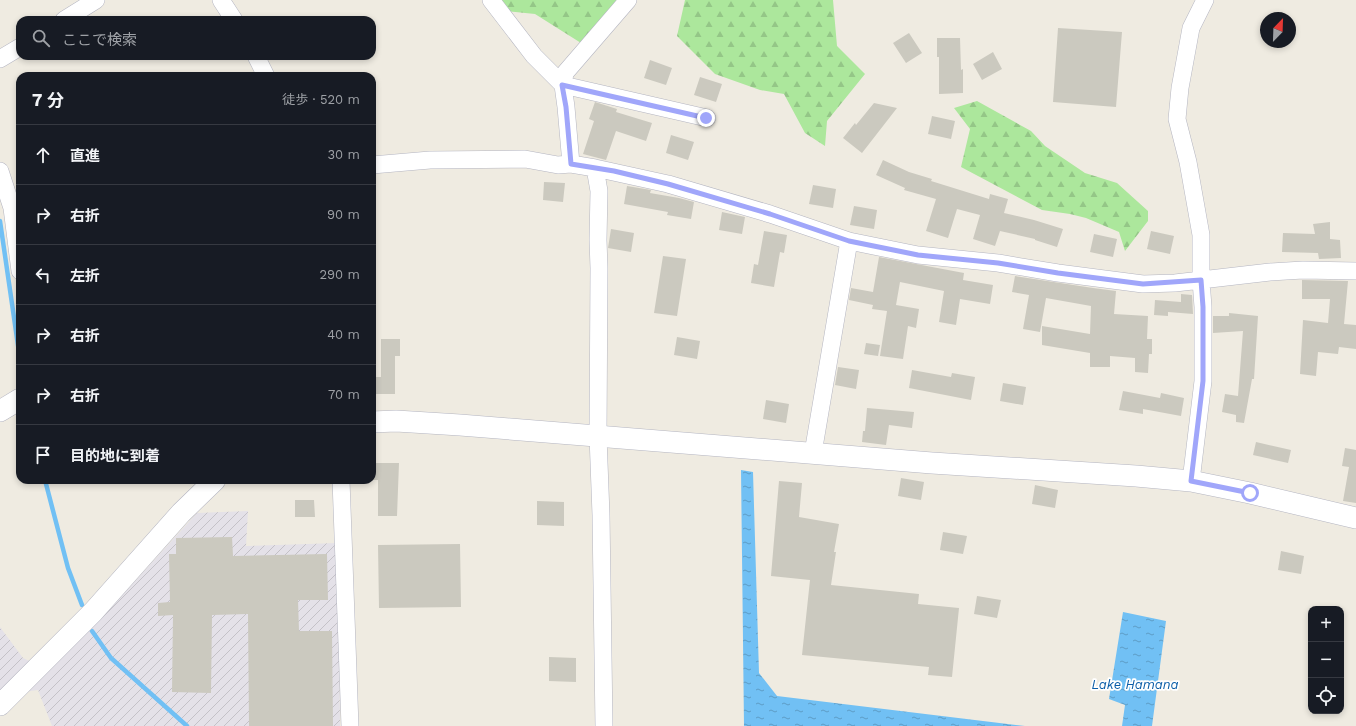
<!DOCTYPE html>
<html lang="ja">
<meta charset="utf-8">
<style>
:root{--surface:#171b24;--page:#242831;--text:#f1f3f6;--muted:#9ea1a6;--line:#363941}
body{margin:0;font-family:"Work Sans","Noto Sans JP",sans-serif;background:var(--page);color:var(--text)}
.controls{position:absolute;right:12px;bottom:12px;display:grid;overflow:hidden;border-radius:8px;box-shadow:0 2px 6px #0003}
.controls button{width:36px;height:36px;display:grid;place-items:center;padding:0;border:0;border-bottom:1px solid var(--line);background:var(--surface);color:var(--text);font:20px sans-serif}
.compass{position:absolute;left:1260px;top:12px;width:36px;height:36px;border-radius:50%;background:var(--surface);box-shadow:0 2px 6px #0003;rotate:23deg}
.stop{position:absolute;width:12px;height:12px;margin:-9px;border:3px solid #a0a6fa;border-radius:50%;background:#fff}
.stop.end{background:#a0a6fa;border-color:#fff;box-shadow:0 1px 4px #0008}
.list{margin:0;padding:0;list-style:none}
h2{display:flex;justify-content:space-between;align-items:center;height:52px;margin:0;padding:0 16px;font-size:17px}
h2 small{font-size:13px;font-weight:400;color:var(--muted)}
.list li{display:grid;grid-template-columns:26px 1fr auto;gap:12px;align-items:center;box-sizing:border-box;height:60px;padding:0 16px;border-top:1px solid var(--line)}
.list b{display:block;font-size:15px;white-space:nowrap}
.list em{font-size:13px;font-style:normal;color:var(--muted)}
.icon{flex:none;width:22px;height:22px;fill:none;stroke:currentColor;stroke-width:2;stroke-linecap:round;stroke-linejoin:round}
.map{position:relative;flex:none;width:1356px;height:726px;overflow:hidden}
.search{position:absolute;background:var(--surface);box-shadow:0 2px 6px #0003;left:16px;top:16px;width:360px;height:44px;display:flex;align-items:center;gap:10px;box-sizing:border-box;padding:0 14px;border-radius:12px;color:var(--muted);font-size:15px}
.panel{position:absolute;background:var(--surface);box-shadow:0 2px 6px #0003;left:16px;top:72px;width:360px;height:412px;border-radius:12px}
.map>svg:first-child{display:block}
.industrial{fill:url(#industrial-furrows)}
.forest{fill:url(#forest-firs)}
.water{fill:url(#water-ripples)}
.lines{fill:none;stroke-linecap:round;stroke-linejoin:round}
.stream{stroke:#71c0f4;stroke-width:4.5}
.building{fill:#cbc9bf}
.minor-casing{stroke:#b4b5c1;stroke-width:18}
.tertiary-casing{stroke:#b4b5c1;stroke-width:22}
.minor{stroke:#fff;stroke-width:17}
.tertiary{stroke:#fff;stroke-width:21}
.route{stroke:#a0a6fa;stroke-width:5}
.labels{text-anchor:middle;stroke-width:3.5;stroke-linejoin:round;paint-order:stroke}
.water-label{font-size:13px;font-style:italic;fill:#095ca7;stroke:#fff}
</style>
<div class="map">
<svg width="1356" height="726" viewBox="0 0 1356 726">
<defs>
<pattern id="industrial-furrows" width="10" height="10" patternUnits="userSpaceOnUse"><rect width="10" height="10" fill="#e4e1e8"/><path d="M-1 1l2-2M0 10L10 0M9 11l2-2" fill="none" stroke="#c4c1c7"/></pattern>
<pattern id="forest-firs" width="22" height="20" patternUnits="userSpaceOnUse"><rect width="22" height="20" fill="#ace79c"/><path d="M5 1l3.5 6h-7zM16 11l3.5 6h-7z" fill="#94c687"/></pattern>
<pattern id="water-ripples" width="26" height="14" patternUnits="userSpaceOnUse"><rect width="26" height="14" fill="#71c0f4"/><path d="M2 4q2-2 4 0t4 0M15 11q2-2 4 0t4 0" fill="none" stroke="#5d9cc6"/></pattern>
</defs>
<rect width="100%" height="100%" fill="#efebe1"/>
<path class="industrial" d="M248,511L246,546L338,543L340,726H52L38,690L0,695V627L23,658L46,669L101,619L197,513Z"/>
<path class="forest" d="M496,0H617L581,43L535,14L506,11Z
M685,0H833L837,46L865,74L827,121L825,146L805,133L784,94L760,90L715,74L677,36Z
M977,101L1031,131L1045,146L1085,173L1117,183L1148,211V221L1125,251L1119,232L1086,218L1070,214L1042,210L961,167L970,129L954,108Z"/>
<path class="water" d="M741,470L753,472L759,673L777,696L1025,726H744Z
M1123,612L1166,621L1152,726H1122L1125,705L1109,699Z"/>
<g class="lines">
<path class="stream" d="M0,221L20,359
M45,480L68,568L82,605
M92,631L111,658L187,726"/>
</g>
<path class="building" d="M1058,28L1122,32L1116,107L1053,102Z
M909,33L922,53L906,63L893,43Z
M937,38H960L961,70L963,69V93L939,94V57H937Z
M993,52L1002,69L982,80L973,64Z
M650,60L672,68L666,85L644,78Z
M700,77L722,84L716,102L694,95Z
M595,102L617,109L616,112L652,123L646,141L616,131L606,160L583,154L594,121L589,119Z
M874,103L897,108L862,153L843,138L855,123L856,125Z
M932,116L955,121L951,139L928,134Z
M671,135L694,142L688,160L666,153Z
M883,160L909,172L932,179L931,181L989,199L990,194L1008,199L1004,213L1034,220L1063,229L1057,247L1035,240V239L1000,231L995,246L973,239L980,215L957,209L948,238L926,231L936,199L904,190L905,188L876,175Z
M544,182L565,183L563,202L543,200Z
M813,185L836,189L833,208L809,204Z
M627,186L651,190L650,193L679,198L694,202L691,219L667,215L668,212L624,204Z
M854,206L877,210L874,229L850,225Z
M722,212L745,217L742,234L719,230Z
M1330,222V239L1340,240L1341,258L1319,259L1318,253L1282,252L1283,233L1315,234L1313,224Z
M611,229L634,233L631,252L608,248Z
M764,231L787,235L784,253L780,252L774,287L751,283L754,264L758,265Z
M1151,231L1174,236L1170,254L1147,249Z
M1094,234L1117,239L1113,257L1090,252Z
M663,256L686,259L677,316L654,313Z
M879,257L964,273L963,280L993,285L990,304L960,299L956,325L939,322L944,291L900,282L896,305L919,309L916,328L908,326L903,359L880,356L887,311L872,309L873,305L849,300L851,288L873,292Z
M1015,276L1093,288L1116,291L1114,314L1148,316L1147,339H1152V354H1149L1148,373L1135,372V358L1110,356V367H1090V353L1042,345V326L1090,334L1091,306L1046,298L1040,332L1023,329L1029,295L1012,292Z
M1302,280L1348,281L1344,324L1356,325V349L1339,347L1338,354L1318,352L1316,376L1300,374L1303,320L1328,323L1330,299H1302Z
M1181,294L1192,295L1193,314L1168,312V316L1154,315L1155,300L1181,302Z
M1229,313L1258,316L1254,379H1252L1244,423L1236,422V415L1222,412L1225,394L1238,396L1243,331L1213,333V316H1229Z
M677,337L700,341L697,359L674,355Z
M381,339H400V356H395V394H375V377H381Z
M866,343L880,345L878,356L864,354Z
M838,367L859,370L856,389L835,385Z
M912,370L951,377L952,373L975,377L971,400L909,388Z
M1003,383L1026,387L1023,405L1000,401Z
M1123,391L1160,398L1161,393L1184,398L1181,416L1143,409V414L1119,410Z
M766,400L789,404L786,423L763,419Z
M867,408L914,412L912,428L889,425L886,445L862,442L863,431H865Z
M1256,442L1291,450L1288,463L1253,455Z
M1345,448L1356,450V503L1343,501L1349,467L1342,466Z
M372,463H399L397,516H378V480H372Z
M901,478L924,482L921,500L898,496Z
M779,481L802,483L799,517L839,524L834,552H836L831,585L919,594L918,604L959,608L952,677L928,675L929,667L802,655L810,580L771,576Z
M1035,485L1058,490L1055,508L1032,504Z
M295,500H314L315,517H295Z
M537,501L564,502V526L537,525Z
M943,532L967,536L963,554L940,550Z
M232,537L233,556L327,554L328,600H298L299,631H332L333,726H249L248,614L212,615L211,693L172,692L173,615L158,616V603L170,602L169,554H176V538Z
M460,544L461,607L379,608L378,545Z
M1281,551L1304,556L1301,574L1278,570Z
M977,596L1001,600L997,618L974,614Z
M549,657L576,658V682L549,681Z"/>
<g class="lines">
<defs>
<path id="minor" d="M221,0L234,20
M491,0L534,56L563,85L707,118
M64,20L96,0
M256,56L266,76
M0,59L20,47
M571,164L566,107L563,85L565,73L628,0
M372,165L430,160L525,159L558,165L571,164L595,168L668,184L770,214L849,241L918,255L998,263L1058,273L1143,284L1175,283L1270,272L1303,270L1356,271
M595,168L599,191L598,240L599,268L598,436L601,515L604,726
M0,171L12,208L20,271
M813,453L849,241
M341,480L350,726
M1191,481L1203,381V307L1201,280V235L1188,162L1177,119L1180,88L1191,28L1205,0"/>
<path id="tertiary" d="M0,411L20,399
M372,422L396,421L460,425L932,463L1136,476L1191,481L1250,493L1356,518
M0,705L93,612L181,513L215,480"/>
</defs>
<use href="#minor" class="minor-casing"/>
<use href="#tertiary" class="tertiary-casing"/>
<use href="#minor" class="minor"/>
<use href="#tertiary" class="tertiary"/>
</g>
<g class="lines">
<path class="route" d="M706,118L562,85L566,107L571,164L614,171L668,184L770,214L849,241L918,255L998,263L1058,273L1143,284L1201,280L1203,307V381L1191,481L1250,493"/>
</g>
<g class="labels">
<g class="water-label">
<text x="1135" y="689">Lake Hamana</text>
</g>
</g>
</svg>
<div class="controls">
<button>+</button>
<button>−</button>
<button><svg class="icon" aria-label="locate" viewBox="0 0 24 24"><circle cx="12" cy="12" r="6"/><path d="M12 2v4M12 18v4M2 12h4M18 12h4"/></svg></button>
</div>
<svg class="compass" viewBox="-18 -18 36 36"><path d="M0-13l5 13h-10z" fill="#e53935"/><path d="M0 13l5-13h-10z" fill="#9ea1a6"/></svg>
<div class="stop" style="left:1250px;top:493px"></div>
<div class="stop end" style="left:706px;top:118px"></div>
<div class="search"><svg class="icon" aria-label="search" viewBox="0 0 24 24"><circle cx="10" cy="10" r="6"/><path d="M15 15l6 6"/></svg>ここで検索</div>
<section class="panel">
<h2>7 分<small>徒歩 · 520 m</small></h2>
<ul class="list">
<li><svg class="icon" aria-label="ahead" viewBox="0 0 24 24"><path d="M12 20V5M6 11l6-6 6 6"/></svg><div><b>直進</b></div><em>30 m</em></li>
<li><svg class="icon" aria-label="right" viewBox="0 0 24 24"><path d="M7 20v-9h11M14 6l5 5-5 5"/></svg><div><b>右折</b></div><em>90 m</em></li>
<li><svg class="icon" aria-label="left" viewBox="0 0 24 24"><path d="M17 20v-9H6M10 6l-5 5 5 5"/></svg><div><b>左折</b></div><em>290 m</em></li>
<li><svg class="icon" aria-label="right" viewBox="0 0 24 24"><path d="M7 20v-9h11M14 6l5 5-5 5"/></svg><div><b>右折</b></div><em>40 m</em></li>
<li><svg class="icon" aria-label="right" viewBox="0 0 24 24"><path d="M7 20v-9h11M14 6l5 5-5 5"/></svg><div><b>右折</b></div><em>70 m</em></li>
<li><svg class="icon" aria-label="arrive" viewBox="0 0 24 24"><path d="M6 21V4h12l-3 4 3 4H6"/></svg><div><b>目的地に到着</b></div></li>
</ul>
</section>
</div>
